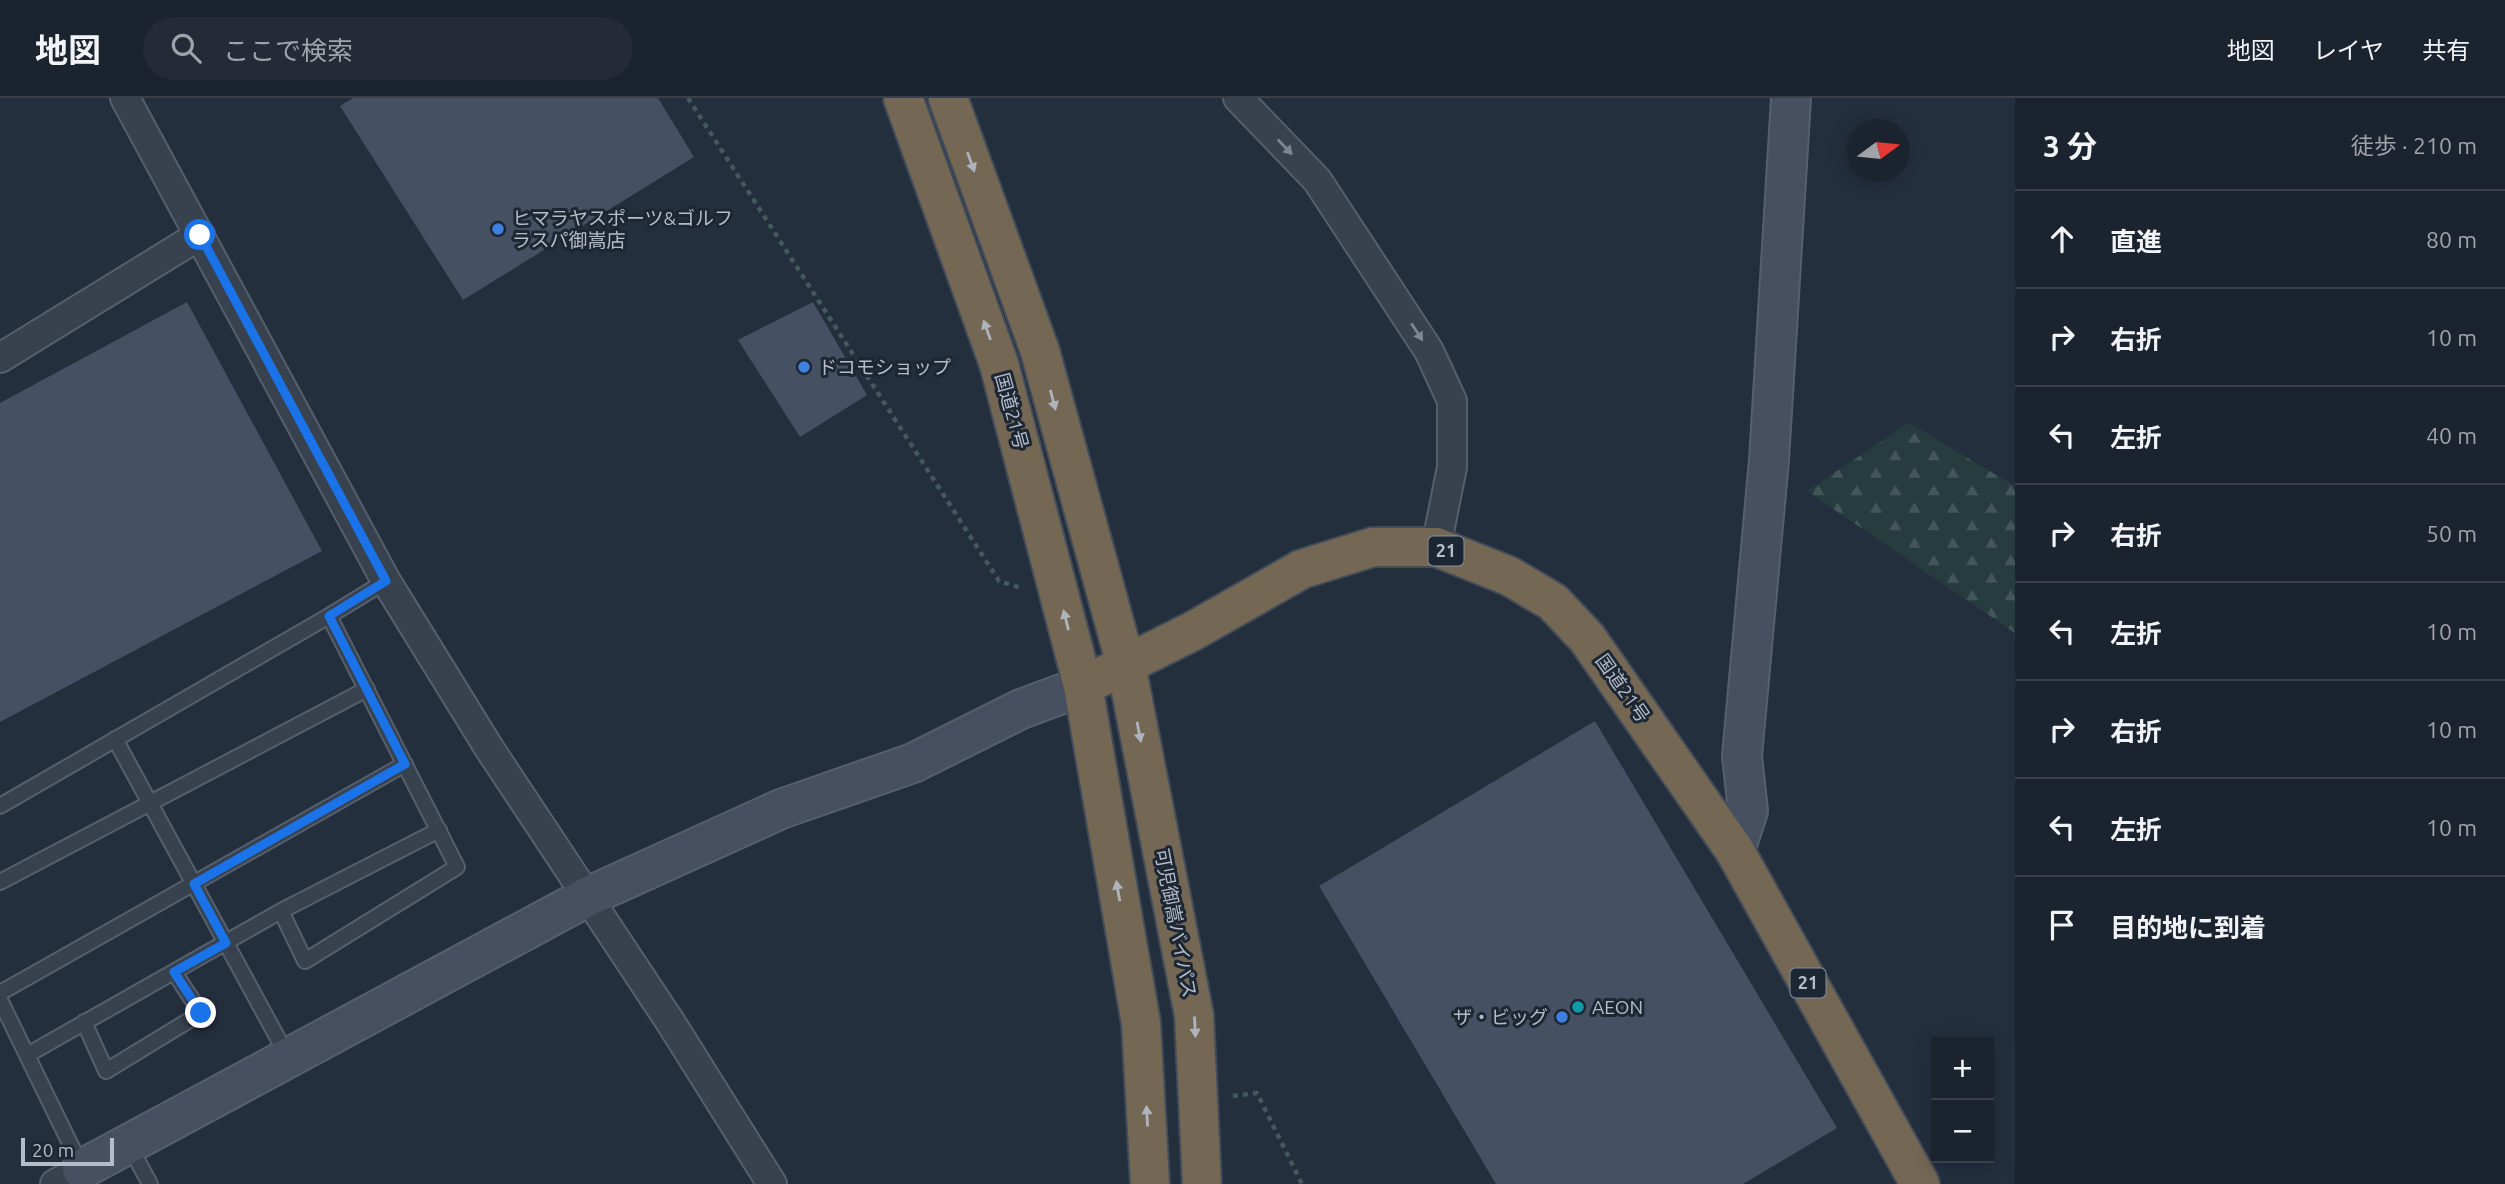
<!DOCTYPE html>
<html lang="ja">
<meta charset="utf-8">
<style>
:root{--surface:#1b232e;--page:#242b36;--text:#f1f3f6;--muted:#a0a4aa;--line:#39404a}
body{margin:0;font-family:Ubuntu,"Noto Sans JP",sans-serif;background:var(--page);color:var(--text)}
.controls{position:absolute;right:21px;bottom:21px;display:grid;overflow:hidden;border-radius:0px;box-shadow:0 4px 18px #0003}
.controls button{width:63px;height:63px;display:grid;place-items:center;padding:0;border:0;border-bottom:2px solid var(--line);background:var(--surface);color:var(--text);font:35px sans-serif}
.compass{position:absolute;left:1847px;top:21px;width:63px;height:63px;border-radius:50%;background:var(--surface);box-shadow:0 4px 18px #0003;rotate:75deg}
.scale{position:absolute;left:21px;bottom:18px;width:93px;box-sizing:border-box;padding-left:7px;border:4px solid #b4bcc9;border-top:0;font-size:19px;line-height:24px;white-space:nowrap;color:#b4bcc9;-webkit-text-stroke:5px #1d2633;paint-order:stroke}
.stop{position:absolute;width:21px;height:21px;margin:-16px;border:5px solid #1a73e8;border-radius:50%;background:#fff}
.stop.end{background:#1a73e8;border-color:#fff;box-shadow:0 2px 7px #0008}
.list{margin:0;padding:0;list-style:none}
h2{display:flex;justify-content:space-between;align-items:center;height:91px;margin:0;padding:0 28px;font-size:30px}
h2 small{font-size:23px;font-weight:400;color:var(--muted)}
.list li{display:grid;grid-template-columns:46px 1fr auto;gap:21px;align-items:center;box-sizing:border-box;height:98px;padding:0 28px;border-top:2px solid var(--line)}
.list b{display:block;font-size:26px;white-space:nowrap}
.list em{font-size:23px;font-style:normal;color:var(--muted)}
.icon{flex:none;width:38px;height:38px;fill:none;stroke:currentColor;stroke-width:2;stroke-linecap:round;stroke-linejoin:round}
.map{position:relative;flex:none;width:2015px;height:1086px;overflow:hidden}
header{display:flex;align-items:center;gap:42px;box-sizing:border-box;height:98px;padding:0 35px;background:var(--surface);border-bottom:2px solid var(--line)}
header strong{font-size:33px}
nav{display:flex;gap:38px;margin-inline-start:auto;font-size:24px}
.search{width:490px;height:63px;background:var(--page);display:flex;align-items:center;gap:18px;box-sizing:border-box;padding:0 24px;border-radius:38px;color:var(--muted);font-size:26px}
main{display:flex}
aside{flex:1;background:var(--surface)}
.map>svg:first-child{display:block}
.forest{fill:url(#forest-firs)}
.building{fill:#455162}
.lines{fill:none;stroke-linecap:round;stroke-linejoin:round}
.lane-casing{stroke:#565f6c;stroke-width:18}
.street-casing{stroke:#565f6c;stroke-width:32}
.secondary-casing{stroke:#565f6c;stroke-width:42}
.highway-casing{stroke:#434c59;stroke-width:42}
.path{stroke:#44595c;stroke-width:4.5;stroke-dasharray:5 5;stroke-linecap:butt}
.lane{stroke:#38414e;stroke-width:14}
.street{stroke:#38414e;stroke-width:28}
.secondary{stroke:#465061;stroke-width:38}
.highway{stroke:#746855;stroke-width:38}
.oneway{fill:#7c8592}
.oneway2{fill:#aeb4bd}
.route{stroke:#1a73e8;stroke-width:9}
.shop-dot{fill:#3f7fe0;stroke:#1d2633;stroke-width:2.5}
.culture-dot{fill:#0f9aa8;stroke:#1d2633;stroke-width:2.5}
.labels{text-anchor:middle;stroke-width:6;stroke-linejoin:round;paint-order:stroke}
.shield{fill:#1d2633;stroke:#878f9c;stroke-width:2}
.shield-label{font-size:18px;font-weight:bold;fill:#b4bcc9}
.poi-label{font-size:19px;fill:#b4bcc9;stroke:#1d2633;text-anchor:start}
.street-label{font-size:19px;fill:#b4bcc9;stroke:#1d2633}
</style>
<header>
<strong>地図</strong>
<div class="search"><svg class="icon" aria-label="search" viewBox="0 0 24 24"><circle cx="10" cy="10" r="6"/><path d="M15 15l6 6"/></svg>ここで検索</div>
<nav><a>地図</a><a>レイヤ</a><a>共有</a></nav>
</header>
<main>
<div class="map">
<svg width="2015" height="1086" viewBox="0 0 2015 1086">
<defs>
<pattern id="forest-firs" width="22" height="20" patternUnits="userSpaceOnUse" patternTransform="scale(1.75)"><rect width="22" height="20" fill="#263c3f"/><path d="M5 1l3.5 6h-7zM16 11l3.5 6h-7z" fill="#435659"/></pattern>
</defs>
<rect width="100%" height="100%" fill="#242f3e"/>
<path class="forest" d="M1909,325L2015,388V535L1807,393Z"/>
<path class="building" d="M353,0H658L694,59L463,202L340,8Z
M187,204L322,453L0,624V305Z
M813,204L867,297L800,339L738,242Z
M1595,623L1837,1030L1743,1086H1496L1319,788Z"/>
<g class="lines">
<defs>
<path id="lane" d="M329,518L386,483
M115,641L288,959
M0,708L329,518L457,769L305,863L281,813L29,956
M0,784L367,591
M281,813L439,732
M0,895L405,666
M0,902L82,1070
M84,924L106,973L201,915L174,874
M129,1047L150,1086"/>
<path id="street" d="M125,0L386,483L489,650L671,925L772,1086
M1238,0L1317,82L1429,253L1452,303V369L1436,449
M0,260L200,137
M55,1086L82,1071"/>
<path id="secondary" d="M1735,753L1748,713L1742,658L1769,362L1791,0
M82,1071L587,799L781,711L913,665L1021,611L1083,588"/>
<path id="highway" d="M903,0L999,266L1083,588L1141,925L1150,1086
M948,0L1040,253L1126,567L1194,917L1202,1086
M1083,588L1193,533L1302,471L1373,449H1436L1509,478L1553,504L1587,540L1735,753L1920,1086"/>
</defs>
<use href="#lane" class="lane-casing"/>
<use href="#street" class="street-casing"/>
<use href="#secondary" class="secondary-casing"/>
<use href="#highway" class="highway-casing"/>
<path class="path" d="M688,0L999,483L1021,490
M1233,998L1257,995L1302,1086"/>
<use href="#lane" class="lane"/>
<use href="#street" class="street"/>
<use href="#secondary" class="secondary"/>
<use href="#highway" class="highway"/>
</g>
<defs><path id="oneway-solid" d="M-6-.8H1V-3.2L6.5 0L1 3.2V.8H-6Z" transform="scale(1.75)"/></defs>
<g class="oneway">
<use href="#oneway-solid" transform="translate(1285 49) rotate(46)"/>
<use href="#oneway-solid" transform="translate(1417 234) rotate(57)"/>
</g>
<g class="oneway2">
<use href="#oneway-solid" transform="translate(971 64) rotate(70)"/>
<use href="#oneway-solid" transform="translate(987 232) rotate(-110)"/>
<use href="#oneway-solid" transform="translate(1053 302) rotate(75)"/>
<use href="#oneway-solid" transform="translate(1066 522) rotate(-104)"/>
<use href="#oneway-solid" transform="translate(1139 634) rotate(79)"/>
<use href="#oneway-solid" transform="translate(1118 793) rotate(-100)"/>
<use href="#oneway-solid" transform="translate(1195 929) rotate(87)"/>
<use href="#oneway-solid" transform="translate(1147 1018) rotate(-93)"/>
</g>
<g class="lines">
<path class="route" d="M200,137L386,483L329,518L405,666L194,786L226,845L174,874L201,915"/>
</g>
<g class="shop-dot">
<circle cx="498" cy="131" r="7"/>
<circle cx="804" cy="269" r="7"/>
<circle cx="1562" cy="919" r="7"/>
</g>
<circle class="culture-dot" cx="1578" cy="909" r="7"/>
<g class="labels">
<g class="shield">
<rect x="1428.5" y="438.5" width="35" height="29" rx="5"/>
<rect x="1790.5" y="870.5" width="35" height="29" rx="5"/>
</g>
<g class="shield-label">
<text x="1446" y="459">21</text>
<text x="1808" y="891">21</text>
</g>
<g class="poi-label">
<text x="512" y="127">ヒマラヤスポーツ&amp;ゴルフ<tspan x="512" dy="22">ラスパ御嵩店</tspan></text>
<text x="818" y="276">ドコモショップ</text>
<text x="1592" y="916">AEON</text>
<text x="1548" y="926" text-anchor="end">ザ・ビッグ</text>
</g>
<g class="street-label">
<text transform="translate(1012 313) rotate(75)" y="7">国道21号</text>
<text transform="translate(1623 590) rotate(55)" y="7">国道21号</text>
<text transform="translate(1176 825) rotate(79)" y="7">可児御嵩バイパス</text>
</g>
</g>
</svg>
<div class="controls">
<button>+</button>
<button>−</button>
</div>
<svg class="compass" viewBox="-18 -18 36 36"><path d="M0-13l5 13h-10z" fill="#e53935"/><path d="M0 13l5-13h-10z" fill="#a0a4aa"/></svg>
<div class="scale">20 m</div>
<div class="stop" style="left:200px;top:137px"></div>
<div class="stop end" style="left:201px;top:915px"></div>
</div>
<aside>
<h2>3 分<small>徒歩 · 210 m</small></h2>
<ul class="list">
<li><svg class="icon" aria-label="ahead" viewBox="0 0 24 24"><path d="M12 20V5M6 11l6-6 6 6"/></svg><div><b>直進</b></div><em>80 m</em></li>
<li><svg class="icon" aria-label="right" viewBox="0 0 24 24"><path d="M7 20v-9h11M14 6l5 5-5 5"/></svg><div><b>右折</b></div><em>10 m</em></li>
<li><svg class="icon" aria-label="left" viewBox="0 0 24 24"><path d="M17 20v-9H6M10 6l-5 5 5 5"/></svg><div><b>左折</b></div><em>40 m</em></li>
<li><svg class="icon" aria-label="right" viewBox="0 0 24 24"><path d="M7 20v-9h11M14 6l5 5-5 5"/></svg><div><b>右折</b></div><em>50 m</em></li>
<li><svg class="icon" aria-label="left" viewBox="0 0 24 24"><path d="M17 20v-9H6M10 6l-5 5 5 5"/></svg><div><b>左折</b></div><em>10 m</em></li>
<li><svg class="icon" aria-label="right" viewBox="0 0 24 24"><path d="M7 20v-9h11M14 6l5 5-5 5"/></svg><div><b>右折</b></div><em>10 m</em></li>
<li><svg class="icon" aria-label="left" viewBox="0 0 24 24"><path d="M17 20v-9H6M10 6l-5 5 5 5"/></svg><div><b>左折</b></div><em>10 m</em></li>
<li><svg class="icon" aria-label="arrive" viewBox="0 0 24 24"><path d="M6 21V4h12l-3 4 3 4H6"/></svg><div><b>目的地に到着</b></div></li>
</ul>
</aside>
</main>
